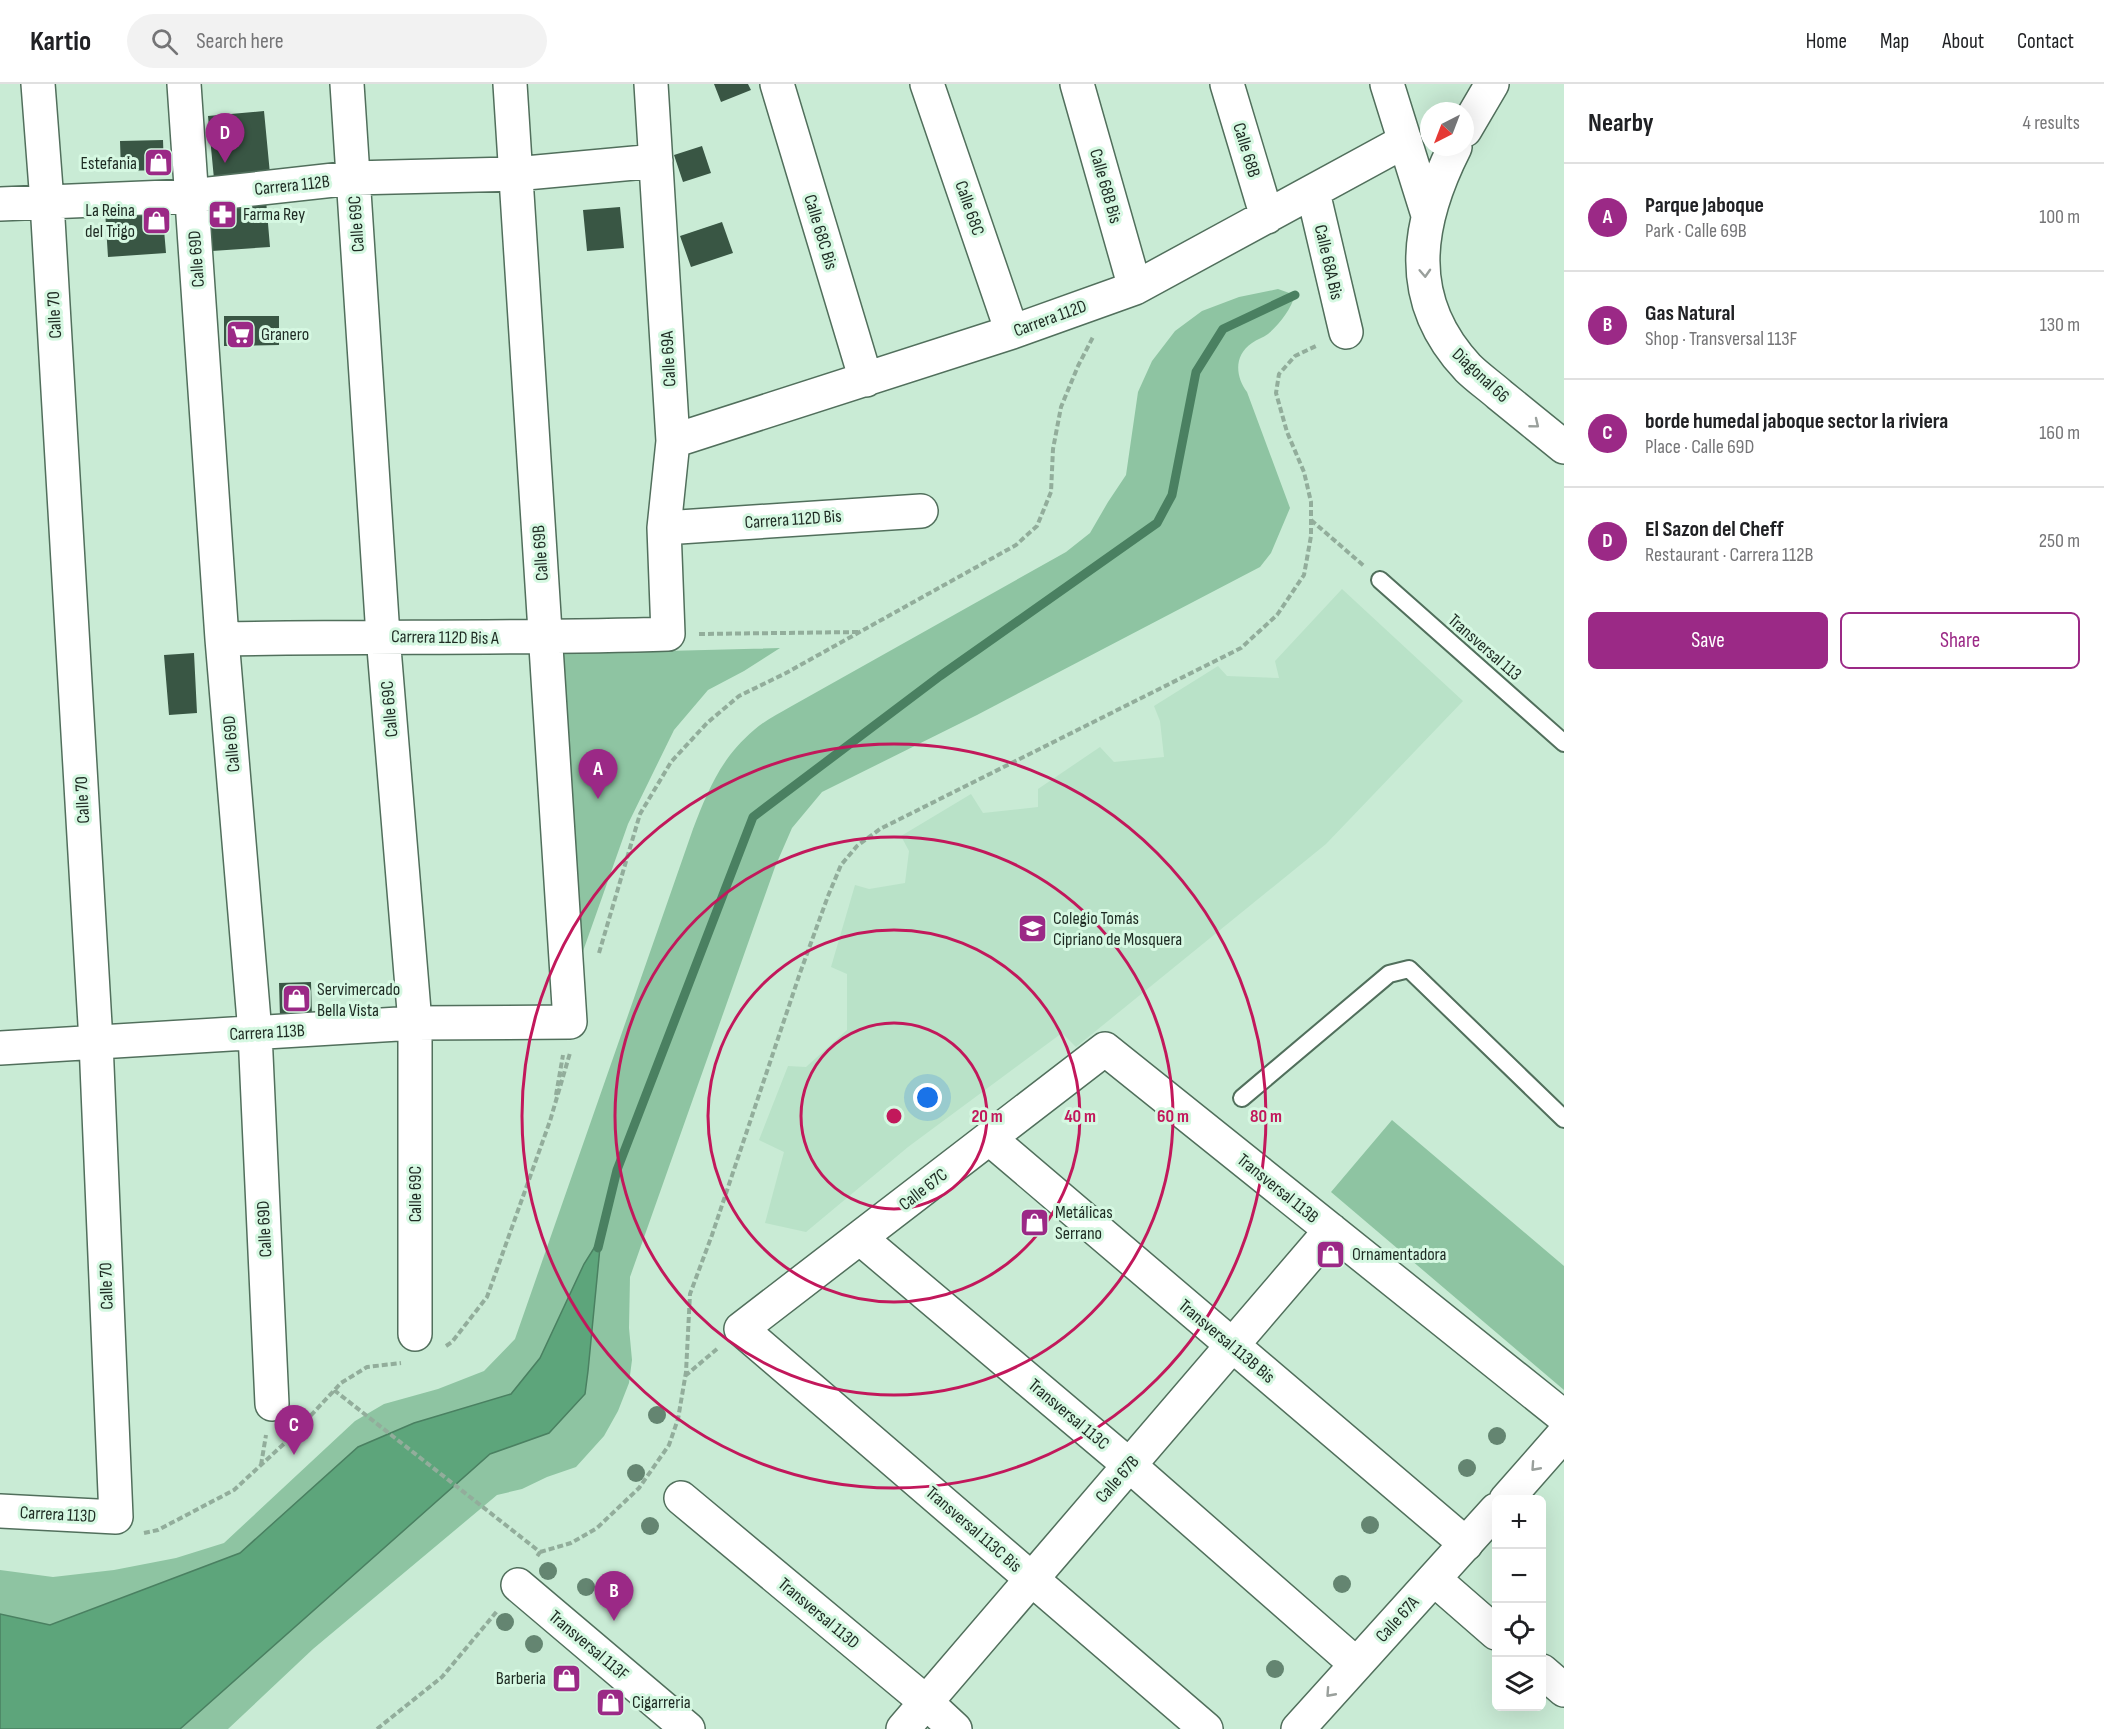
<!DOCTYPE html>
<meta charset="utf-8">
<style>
:root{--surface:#fff;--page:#f2f2f2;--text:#202124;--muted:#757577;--line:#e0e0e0;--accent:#9b2986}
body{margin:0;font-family:"Sofia Sans Condensed",sans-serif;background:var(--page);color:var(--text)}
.controls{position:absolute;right:18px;bottom:18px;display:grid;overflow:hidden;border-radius:9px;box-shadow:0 6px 24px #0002}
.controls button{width:54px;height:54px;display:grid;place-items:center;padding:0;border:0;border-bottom:2px solid var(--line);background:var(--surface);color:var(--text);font:30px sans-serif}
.compass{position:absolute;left:1420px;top:18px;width:54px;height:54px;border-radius:50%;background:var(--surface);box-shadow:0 6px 24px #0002;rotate:222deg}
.you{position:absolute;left:928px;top:1014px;width:21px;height:21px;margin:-15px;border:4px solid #fff;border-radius:50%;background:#1a73e8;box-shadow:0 0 0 9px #1a73e833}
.badge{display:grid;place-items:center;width:39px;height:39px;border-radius:50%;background:var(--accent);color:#fff;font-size:20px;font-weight:700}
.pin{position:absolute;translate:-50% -50px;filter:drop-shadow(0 2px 3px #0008)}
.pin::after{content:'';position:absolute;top:32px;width:21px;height:18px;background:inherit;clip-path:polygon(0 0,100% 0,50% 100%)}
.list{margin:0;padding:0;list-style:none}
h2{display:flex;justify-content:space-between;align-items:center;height:78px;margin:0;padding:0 24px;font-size:26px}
h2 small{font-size:20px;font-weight:400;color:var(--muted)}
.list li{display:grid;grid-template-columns:39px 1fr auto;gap:18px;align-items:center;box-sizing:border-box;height:108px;padding:0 24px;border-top:2px solid var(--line)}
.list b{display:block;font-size:22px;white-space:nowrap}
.list p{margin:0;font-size:20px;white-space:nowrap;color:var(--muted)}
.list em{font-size:20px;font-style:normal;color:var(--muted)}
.actions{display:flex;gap:12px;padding:18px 24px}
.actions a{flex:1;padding:14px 0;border:2px solid var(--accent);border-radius:9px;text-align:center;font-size:21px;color:var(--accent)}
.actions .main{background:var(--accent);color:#fff}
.icon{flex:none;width:33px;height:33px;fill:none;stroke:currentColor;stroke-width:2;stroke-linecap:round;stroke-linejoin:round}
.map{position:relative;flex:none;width:1564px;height:1645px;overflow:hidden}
header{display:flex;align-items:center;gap:36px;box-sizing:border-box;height:84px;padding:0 30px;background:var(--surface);border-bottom:2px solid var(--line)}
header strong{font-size:28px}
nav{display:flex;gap:33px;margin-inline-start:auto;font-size:21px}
.search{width:420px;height:54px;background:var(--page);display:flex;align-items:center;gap:15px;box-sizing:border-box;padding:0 21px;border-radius:33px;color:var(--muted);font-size:22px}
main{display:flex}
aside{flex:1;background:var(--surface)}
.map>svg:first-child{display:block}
.built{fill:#b9e2c8}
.green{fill:#8ec4a2}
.water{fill:#5da57b;stroke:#4a8061;stroke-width:1.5}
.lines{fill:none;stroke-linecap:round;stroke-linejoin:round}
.stream{stroke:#4a8061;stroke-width:9}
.building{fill:#395644}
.lane-casing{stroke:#516f5c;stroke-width:20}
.street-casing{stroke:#516f5c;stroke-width:36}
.secondary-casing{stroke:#516f5c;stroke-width:36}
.path{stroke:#92ad9b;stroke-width:4;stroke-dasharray:6 3;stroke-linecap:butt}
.lane{stroke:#fff;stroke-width:16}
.street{stroke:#fff;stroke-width:33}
.secondary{stroke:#fff;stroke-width:33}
.tree{fill:#648571}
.oneway{stroke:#9aa09c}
.ring{fill:none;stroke:#c2185b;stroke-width:3}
.labels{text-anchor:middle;stroke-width:6;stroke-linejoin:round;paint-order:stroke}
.street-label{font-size:18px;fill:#1e2b23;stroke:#d6f8e2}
.poi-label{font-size:18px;fill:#1e2b23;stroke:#d6f8e2;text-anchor:start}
.centre{fill:#c2185b;stroke:#d6f8e2;stroke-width:3}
.ring-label{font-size:18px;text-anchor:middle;font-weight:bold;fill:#c2185b;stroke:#d6f8e2;stroke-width:6;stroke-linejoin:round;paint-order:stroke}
</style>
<header>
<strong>Kartio</strong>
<div class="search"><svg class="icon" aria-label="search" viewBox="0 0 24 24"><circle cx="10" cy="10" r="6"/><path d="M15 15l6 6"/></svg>Search here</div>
<nav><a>Home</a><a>Map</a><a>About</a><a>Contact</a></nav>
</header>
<main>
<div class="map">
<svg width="1564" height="1645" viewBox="0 0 1564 1645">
<rect width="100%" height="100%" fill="#c9ebd5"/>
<path class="built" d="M1342,505L1463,617L1326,760L1076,963L1062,949L908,1063L806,1148L765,1139L784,1068L759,1056L788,982L806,983L847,946V890L831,883L855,801L869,805L905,799L909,767L901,752L971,710L983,729L1038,723V705L1100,663L1114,678L1164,673L1160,637L1154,622L1218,582L1227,592L1279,594L1275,577Z"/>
<path class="green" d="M1278,205L1295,211C1291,225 1280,240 1268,250C1263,254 1257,255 1252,259C1234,271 1235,292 1247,308L1290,424L1271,469L1260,483L977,631L822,708L792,744L775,783L630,1193L629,1244L632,1276L629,1299L618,1327L604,1352L576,1383L547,1393L522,1405L497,1411L313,1565L228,1645H0V1486L53,1493L114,1486L176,1474L224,1459L355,1337L384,1320L438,1305L484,1287L515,1255L693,745C708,706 721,674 754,646C764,637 778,630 790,623L1066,468L1090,449L1108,418L1126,391L1138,308L1152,277L1175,247L1202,227L1239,213Z
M780,564L744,587L708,606L674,646L628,740L570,904L548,570Z
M1392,1036L1564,1182V1306L1331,1108Z"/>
<path class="water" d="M601,1153L588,1287L585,1310L549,1349L490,1370L180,1645H0V1530L50,1541L240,1469L358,1363L414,1339L511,1310L540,1274L584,1180Z"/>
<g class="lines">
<path class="stream" d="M598,1164L617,1086L753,733L940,592L1157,439L1172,411L1196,288L1223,245L1295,211"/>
</g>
<path class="building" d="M714,0H748L751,6L721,18Z
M264,27L270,90L214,95L208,32Z
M163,56L164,86L121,87L120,57Z
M702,62L711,89L683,98L674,71Z
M266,116L270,163L212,167L209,120Z
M162,122L166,169L108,173L105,126Z
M620,123L624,164L587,167L583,126Z
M722,138L733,169L691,183L680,152Z
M224,232H279V261L224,262Z
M194,569L197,629L169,631L164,571Z
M311,898L312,932L280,933L279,899Z"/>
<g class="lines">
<defs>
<path id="lane" d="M1380,496L1564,659
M1242,1014L1389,890L1409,885L1564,1035"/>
<path id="street" d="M184,0L222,555L255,949L272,1320
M347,0L383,552L415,939V1250
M777,0L866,296
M927,0L1012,248
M1077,0L1135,204
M1227,0L1267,133
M1313,108L1346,248
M0,120L191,112L352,94L515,90L656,77
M673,357L1012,248L1135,204L1405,57
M664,444L921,427
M222,555C371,552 520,555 668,550L664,444L673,357L651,0
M0,964L415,939L570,938L510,0
M989,1054L1466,1460
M860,1154L1129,1381L1356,1580
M681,1414L926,1618L955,1645
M0,1427L116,1433L96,958L47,118L38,0
M1434,1495L1496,1549
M518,1501L688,1645
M1542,1587L1564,1606
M903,1645L1331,1146
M1206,1645L741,1245L1105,965L1564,1333"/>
<path id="secondary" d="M1387,0L1428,131
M1465,46L1492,0
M1455,63C1416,140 1404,216 1468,284C1478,294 1490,302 1500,311C1521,328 1543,346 1564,363
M1506,1416L1564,1350
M1298,1645L1496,1426"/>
</defs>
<use href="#lane" class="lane-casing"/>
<use href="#street" class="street-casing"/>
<use href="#secondary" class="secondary-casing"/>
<path class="path" d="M1311,436L1364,482
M699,550L860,548
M599,869L640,730L671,678L707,639L739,612L786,589L1016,461L1037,442L1051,408L1053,365L1061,323L1078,282L1093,253
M556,1011L563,971
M446,1262L452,1258L487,1213L550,1037L570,969
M685,1292L717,1265
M334,1306L540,1468L536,1474
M261,1381L266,1351
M144,1449L158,1446L234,1406L288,1356L341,1299L367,1283L401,1279
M540,1468L571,1459L597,1444L639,1404L669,1361L678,1335L686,1288L690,1210L712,1151L800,889L828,812L841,781L857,762L880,745L1241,564L1277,531L1304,491L1311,452V418L1304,388L1287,348L1276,309L1279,290L1295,272L1318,261
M377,1645L442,1593L498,1526"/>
<use href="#lane" class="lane"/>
<use href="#street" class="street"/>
<use href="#secondary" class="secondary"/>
</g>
<g class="tree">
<circle cx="657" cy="1331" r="9"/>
<circle cx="1497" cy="1352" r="9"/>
<circle cx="1467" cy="1384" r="9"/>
<circle cx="636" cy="1389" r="9"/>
<circle cx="1370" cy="1441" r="9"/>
<circle cx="650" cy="1442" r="9"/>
<circle cx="548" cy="1487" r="9"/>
<circle cx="1342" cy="1500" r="9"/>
<circle cx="586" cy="1503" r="9"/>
<circle cx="505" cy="1538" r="9"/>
<circle cx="534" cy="1560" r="9"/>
<circle cx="1275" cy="1585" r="9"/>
</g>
<defs><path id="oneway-chevron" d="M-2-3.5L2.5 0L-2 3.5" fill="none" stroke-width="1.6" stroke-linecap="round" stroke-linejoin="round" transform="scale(1.5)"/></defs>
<g class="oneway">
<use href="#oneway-chevron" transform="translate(1425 189) rotate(87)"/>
<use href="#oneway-chevron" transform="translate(1535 340) rotate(39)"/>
<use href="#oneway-chevron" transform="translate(1535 1383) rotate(132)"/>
<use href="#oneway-chevron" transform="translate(1330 1609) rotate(132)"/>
</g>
<g class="ring">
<circle cx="894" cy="1032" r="93"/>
<circle cx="894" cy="1032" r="186"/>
<circle cx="894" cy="1032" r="279"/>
<circle cx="894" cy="1032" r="372"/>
</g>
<defs>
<symbol id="shop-square" viewBox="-11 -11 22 22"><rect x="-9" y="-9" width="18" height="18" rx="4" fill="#9b2986" stroke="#d6f8e2"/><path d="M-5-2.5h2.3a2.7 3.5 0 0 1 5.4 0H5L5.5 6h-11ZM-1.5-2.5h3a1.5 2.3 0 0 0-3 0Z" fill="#fff"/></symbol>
<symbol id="pharmacy-square" viewBox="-11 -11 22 22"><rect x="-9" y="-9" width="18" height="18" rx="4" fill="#9b2986" stroke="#d6f8e2"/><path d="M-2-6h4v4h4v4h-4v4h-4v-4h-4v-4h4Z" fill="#fff"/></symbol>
<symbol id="supermarket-square" viewBox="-11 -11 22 22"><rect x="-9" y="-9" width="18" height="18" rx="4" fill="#9b2986" stroke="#d6f8e2"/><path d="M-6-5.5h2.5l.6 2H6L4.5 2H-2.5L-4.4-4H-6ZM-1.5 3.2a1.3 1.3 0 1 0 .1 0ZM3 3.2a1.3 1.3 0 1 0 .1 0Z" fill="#fff"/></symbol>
<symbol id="school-square" viewBox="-11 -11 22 22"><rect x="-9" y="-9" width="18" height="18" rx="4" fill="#9b2986" stroke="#d6f8e2"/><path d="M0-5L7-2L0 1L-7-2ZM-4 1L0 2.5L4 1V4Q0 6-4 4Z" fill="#fff"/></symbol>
</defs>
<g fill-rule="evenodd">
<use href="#shop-square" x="142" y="62" width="33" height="33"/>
<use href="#pharmacy-square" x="206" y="114" width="33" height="33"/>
<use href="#shop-square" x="140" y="120" width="33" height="33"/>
<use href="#supermarket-square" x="224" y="234" width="33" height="33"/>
<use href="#school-square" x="1016" y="828" width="33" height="33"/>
<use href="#shop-square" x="280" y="898" width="33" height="33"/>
<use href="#shop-square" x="1018" y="1122" width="33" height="33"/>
<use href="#shop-square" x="1314" y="1154" width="33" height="33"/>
<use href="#shop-square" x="550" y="1578" width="33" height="33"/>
<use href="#shop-square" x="594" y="1602" width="33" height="33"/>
</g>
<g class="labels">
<g class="street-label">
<text transform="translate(1247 66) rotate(73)" y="6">Calle 68B</text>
<text transform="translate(292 101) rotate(-6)" y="6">Carrera 112B</text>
<text transform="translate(1106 102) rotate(74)" y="6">Calle 68B Bis</text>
<text transform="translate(970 124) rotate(71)" y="6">Calle 68C</text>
<text transform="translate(356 140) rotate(-94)" y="6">Calle 69C</text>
<text transform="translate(821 148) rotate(73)" y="6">Calle 68C Bis</text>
<text transform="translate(196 175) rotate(-94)" y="6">Calle 69D</text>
<text transform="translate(1329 178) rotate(77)" y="6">Calle 68A Bis</text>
<text transform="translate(54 231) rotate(-93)" y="6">Calle 70</text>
<text transform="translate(1050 234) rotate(-20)" y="6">Carrera 112D</text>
<text transform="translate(668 275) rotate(-93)" y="6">Calle 69A</text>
<text transform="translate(1481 291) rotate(43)" y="6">Diagonal 66</text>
<text transform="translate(793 435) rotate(-4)" y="6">Carrera 112D Bis</text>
<text transform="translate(540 469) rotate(-94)" y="6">Calle 69B</text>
<text transform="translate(445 553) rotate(1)" y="6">Carrera 112D Bis A</text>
<text transform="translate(1485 563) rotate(41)" y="6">Transversal 113</text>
<text transform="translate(389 625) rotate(-95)" y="6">Calle 69C</text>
<text transform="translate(231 660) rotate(-95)" y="6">Calle 69D</text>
<text transform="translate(82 716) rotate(-93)" y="6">Calle 70</text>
<text transform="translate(267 948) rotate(-3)" y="6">Carrera 113B</text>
<text transform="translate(1278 1104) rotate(39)" y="6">Transversal 113B</text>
<text transform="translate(923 1105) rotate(-38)" y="6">Calle 67C</text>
<text transform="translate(415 1110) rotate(-90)" y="6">Calle 69C</text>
<text transform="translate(264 1145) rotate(-93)" y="6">Calle 69D</text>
<text transform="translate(106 1202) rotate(-92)" y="6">Calle 70</text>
<text transform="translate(1227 1257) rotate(40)" y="6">Transversal 113B Bis</text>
<text transform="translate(1069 1330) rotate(40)" y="6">Transversal 113C</text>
<text transform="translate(1117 1395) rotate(-49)" y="6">Calle 67B</text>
<text transform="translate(58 1430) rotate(3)" y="6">Carrera 113D</text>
<text transform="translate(974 1445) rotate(41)" y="6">Transversal 113C Bis</text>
<text transform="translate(819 1529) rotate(40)" y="6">Transversal 113D</text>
<text transform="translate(1397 1535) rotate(-48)" y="6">Calle 67A</text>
<text transform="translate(589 1561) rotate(40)" y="6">Transversal 113F</text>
</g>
<g class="poi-label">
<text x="137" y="85" text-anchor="end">Estefania</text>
<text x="135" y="132" text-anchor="end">La Reina<tspan x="135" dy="21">del Trigo</tspan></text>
<text x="243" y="136">Farma Rey</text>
<text x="261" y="256">Granero</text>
<text x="1053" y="840">Colegio Tomás<tspan x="1053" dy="21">Cipriano de Mosquera</tspan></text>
<text x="317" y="911">Servimercado<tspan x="317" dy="21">Bella Vista</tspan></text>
<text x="1055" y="1134">Metálicas<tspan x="1055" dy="21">Serrano</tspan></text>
<text x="1352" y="1176">Ornamentadora</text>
<text x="546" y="1600" text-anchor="end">Barberia</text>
<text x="632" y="1624">Cigarreria</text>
</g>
</g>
<circle cx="894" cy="1032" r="9" class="centre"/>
<g class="ring-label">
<text x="987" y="1038">20 m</text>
<text x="1080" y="1038">40 m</text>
<text x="1173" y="1038">60 m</text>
<text x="1266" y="1038">80 m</text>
</g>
</svg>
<div class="controls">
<button>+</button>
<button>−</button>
<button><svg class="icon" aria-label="locate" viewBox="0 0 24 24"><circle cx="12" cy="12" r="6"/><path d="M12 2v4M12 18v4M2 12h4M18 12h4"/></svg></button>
<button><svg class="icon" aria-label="layers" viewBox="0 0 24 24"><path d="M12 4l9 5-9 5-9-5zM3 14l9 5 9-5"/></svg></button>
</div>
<svg class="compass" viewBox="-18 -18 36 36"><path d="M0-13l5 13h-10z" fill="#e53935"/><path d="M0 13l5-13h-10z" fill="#757577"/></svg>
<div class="you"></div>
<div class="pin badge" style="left:598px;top:715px">A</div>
<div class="pin badge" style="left:614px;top:1537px">B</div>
<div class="pin badge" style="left:294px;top:1371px">C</div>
<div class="pin badge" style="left:225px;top:79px">D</div>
</div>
<aside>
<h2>Nearby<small>4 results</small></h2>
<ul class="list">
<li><span class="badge">A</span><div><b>Parque Jaboque</b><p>Park · Calle 69B</p></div><em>100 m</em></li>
<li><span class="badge">B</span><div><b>Gas Natural</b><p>Shop · Transversal 113F</p></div><em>130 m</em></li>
<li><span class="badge">C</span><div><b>borde humedal jaboque sector la riviera</b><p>Place · Calle 69D</p></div><em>160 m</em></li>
<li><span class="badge">D</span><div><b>El Sazon del Cheff</b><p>Restaurant · Carrera 112B</p></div><em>250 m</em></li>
</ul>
<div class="actions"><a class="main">Save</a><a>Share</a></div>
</aside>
</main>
